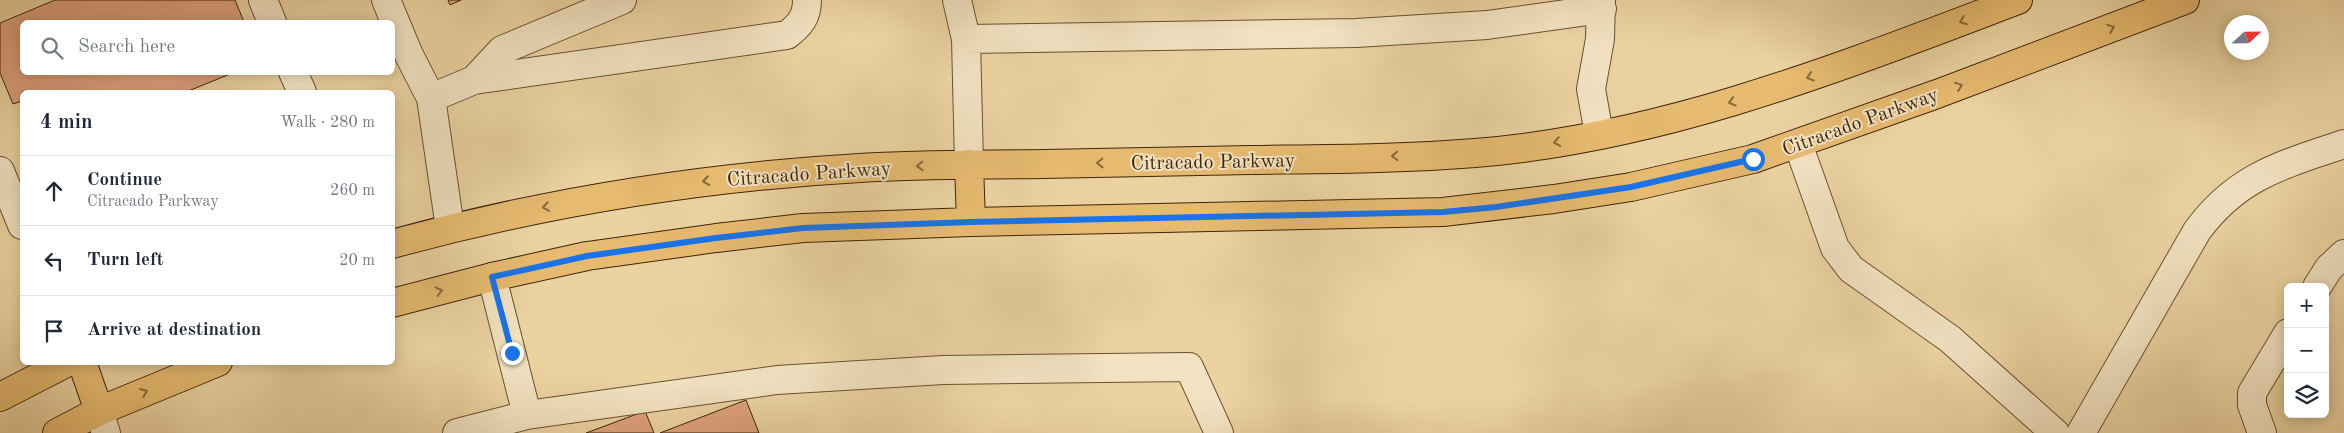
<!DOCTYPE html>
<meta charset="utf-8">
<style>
:root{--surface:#fff;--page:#f2f2f3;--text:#1f2937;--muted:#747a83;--line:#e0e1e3}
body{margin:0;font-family:"Old Standard TT",serif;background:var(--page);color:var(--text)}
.controls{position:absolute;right:15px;bottom:15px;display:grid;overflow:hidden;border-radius:8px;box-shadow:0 2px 12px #0003}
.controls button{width:45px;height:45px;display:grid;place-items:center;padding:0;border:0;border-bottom:1px solid var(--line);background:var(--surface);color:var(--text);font:25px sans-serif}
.compass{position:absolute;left:2224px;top:15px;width:45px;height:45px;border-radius:50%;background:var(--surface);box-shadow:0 2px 12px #0003;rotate:68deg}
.stop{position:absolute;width:15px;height:15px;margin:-11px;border:4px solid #1a73e8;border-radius:50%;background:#fff}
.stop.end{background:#1a73e8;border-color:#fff;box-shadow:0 1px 5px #0008}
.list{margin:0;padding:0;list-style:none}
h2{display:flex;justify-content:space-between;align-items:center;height:65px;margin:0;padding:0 20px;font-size:21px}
h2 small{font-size:16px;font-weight:400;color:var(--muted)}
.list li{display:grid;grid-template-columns:32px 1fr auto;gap:15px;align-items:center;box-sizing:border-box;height:70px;padding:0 20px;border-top:1px solid var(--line)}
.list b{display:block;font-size:19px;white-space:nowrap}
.list p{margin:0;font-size:16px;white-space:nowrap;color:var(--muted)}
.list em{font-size:16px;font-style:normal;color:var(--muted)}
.icon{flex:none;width:28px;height:28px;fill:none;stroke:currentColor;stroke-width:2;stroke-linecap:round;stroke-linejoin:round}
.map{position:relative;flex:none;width:2344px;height:433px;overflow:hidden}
.search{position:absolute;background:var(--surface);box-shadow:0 2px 12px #0003;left:20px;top:20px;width:375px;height:55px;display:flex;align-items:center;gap:12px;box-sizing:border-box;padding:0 18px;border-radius:8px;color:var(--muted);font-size:19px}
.panel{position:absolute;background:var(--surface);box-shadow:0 2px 12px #0003;left:20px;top:90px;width:375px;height:275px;border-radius:8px}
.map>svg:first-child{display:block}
.building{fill:#dca17d;stroke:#3f250a}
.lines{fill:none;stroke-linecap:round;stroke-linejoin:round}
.minor-casing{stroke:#6a5030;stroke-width:30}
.major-casing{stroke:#3f250a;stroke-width:30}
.minor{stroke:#f2e2c2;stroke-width:28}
.major{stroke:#e6ba70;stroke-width:28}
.oneway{stroke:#8a6838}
.route{stroke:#1a73e8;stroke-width:6}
.labels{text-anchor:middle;stroke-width:4;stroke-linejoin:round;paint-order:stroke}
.street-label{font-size:20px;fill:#3f250a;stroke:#f2e2c2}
</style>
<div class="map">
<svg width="2344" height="433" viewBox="0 0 2344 433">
<rect width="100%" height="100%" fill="#ebd3a1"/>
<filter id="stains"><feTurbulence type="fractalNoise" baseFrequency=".004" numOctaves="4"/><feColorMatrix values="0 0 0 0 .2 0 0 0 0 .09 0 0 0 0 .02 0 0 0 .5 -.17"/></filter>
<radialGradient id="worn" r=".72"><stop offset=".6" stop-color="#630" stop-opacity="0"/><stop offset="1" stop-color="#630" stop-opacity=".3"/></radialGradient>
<path class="building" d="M55,0H235L244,22H22V72H235L186,92H22V103V101L13,104L0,73V23Z
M448,0H461L450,5Z
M746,400L759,433H660Z
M645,411L654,433H586Z"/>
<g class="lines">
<defs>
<path id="minor" d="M263,0L272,22
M386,0L409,55L431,98L450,228
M957,0L966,39
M293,72L302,92
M474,80L502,50L622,0
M431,98L474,80L787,35C800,25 807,17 807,0
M1599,134L1591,89L1600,39L1601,0
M1798,144L1835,248L1851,269L1950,339L2055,433
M969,164L966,39L1356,33L1487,25L1602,9
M0,171L22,225
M492,277L527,415
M2317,287L2329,268L2344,254
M99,411L106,433
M457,433L527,415L777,380L943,370L1189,367L1219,433
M2081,433L2197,231C2237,176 2282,165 2344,144
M2262,433L2252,405V393L2288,333"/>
<path id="major" d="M969,164L971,222
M392,244C546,202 701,177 860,168C921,164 982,165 1043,164C1112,163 1181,161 1251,160C1325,159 1401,159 1475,153C1664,138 1843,66 2018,0
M392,303L492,277L587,256L716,238L803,228L971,222L1443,212L1554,199L1631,187L1753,159L1937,94L2185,0
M82,362L99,411
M0,397L68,362
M57,433L99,411L218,362"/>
</defs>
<use href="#minor" class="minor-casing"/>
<use href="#major" class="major-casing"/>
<use href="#minor" class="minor"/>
<use href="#major" class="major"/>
</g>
<defs><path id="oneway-chevron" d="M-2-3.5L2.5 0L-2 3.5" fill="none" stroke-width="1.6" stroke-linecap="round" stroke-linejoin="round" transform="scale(1.25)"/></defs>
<g class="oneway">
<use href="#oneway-chevron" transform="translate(1963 21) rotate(160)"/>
<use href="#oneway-chevron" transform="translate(2111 28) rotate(-21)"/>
<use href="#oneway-chevron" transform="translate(1810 77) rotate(163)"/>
<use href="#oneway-chevron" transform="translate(1959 86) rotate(-21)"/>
<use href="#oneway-chevron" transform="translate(1732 102) rotate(164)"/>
<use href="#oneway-chevron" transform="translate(1557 142) rotate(170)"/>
<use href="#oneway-chevron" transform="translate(1395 156) rotate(178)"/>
<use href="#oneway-chevron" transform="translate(1100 163) rotate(179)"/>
<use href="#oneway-chevron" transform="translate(920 166) rotate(178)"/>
<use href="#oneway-chevron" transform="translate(706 181) rotate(171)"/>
<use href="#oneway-chevron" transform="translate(546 207) rotate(170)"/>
<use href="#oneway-chevron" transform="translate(439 291) rotate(-14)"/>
<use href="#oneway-chevron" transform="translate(144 392) rotate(-23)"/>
</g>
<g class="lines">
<path class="route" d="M512,353L492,277L587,256L716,238L803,228L971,222L1443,212L1496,207L1631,187L1753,159"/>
</g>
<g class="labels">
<g class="street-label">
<text transform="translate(1860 121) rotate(-20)" y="7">Citracado Parkway</text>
<text transform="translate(1213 161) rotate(-1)" y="7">Citracado Parkway</text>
<text transform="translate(809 173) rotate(-4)" y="7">Citracado Parkway</text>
</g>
</g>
<rect width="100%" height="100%" filter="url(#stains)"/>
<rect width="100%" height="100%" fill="url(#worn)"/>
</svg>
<div class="controls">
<button>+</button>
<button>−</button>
<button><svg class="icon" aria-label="layers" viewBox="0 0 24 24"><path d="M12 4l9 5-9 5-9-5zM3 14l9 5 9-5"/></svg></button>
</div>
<svg class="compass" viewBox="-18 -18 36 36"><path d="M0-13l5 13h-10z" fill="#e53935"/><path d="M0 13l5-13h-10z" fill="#747a83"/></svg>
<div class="stop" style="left:1753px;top:159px"></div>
<div class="stop end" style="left:512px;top:353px"></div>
<div class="search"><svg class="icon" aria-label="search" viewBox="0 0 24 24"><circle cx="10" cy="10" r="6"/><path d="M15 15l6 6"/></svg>Search here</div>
<section class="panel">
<h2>4 min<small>Walk · 280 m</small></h2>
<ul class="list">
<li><svg class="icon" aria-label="ahead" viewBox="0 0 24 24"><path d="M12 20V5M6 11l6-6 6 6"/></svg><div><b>Continue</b><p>Citracado Parkway</p></div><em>260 m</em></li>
<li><svg class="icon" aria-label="left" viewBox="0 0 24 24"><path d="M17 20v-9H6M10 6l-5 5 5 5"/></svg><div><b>Turn left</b></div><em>20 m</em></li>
<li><svg class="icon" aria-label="arrive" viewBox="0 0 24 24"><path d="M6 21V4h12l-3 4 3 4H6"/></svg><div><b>Arrive at destination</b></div></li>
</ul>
</section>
</div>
